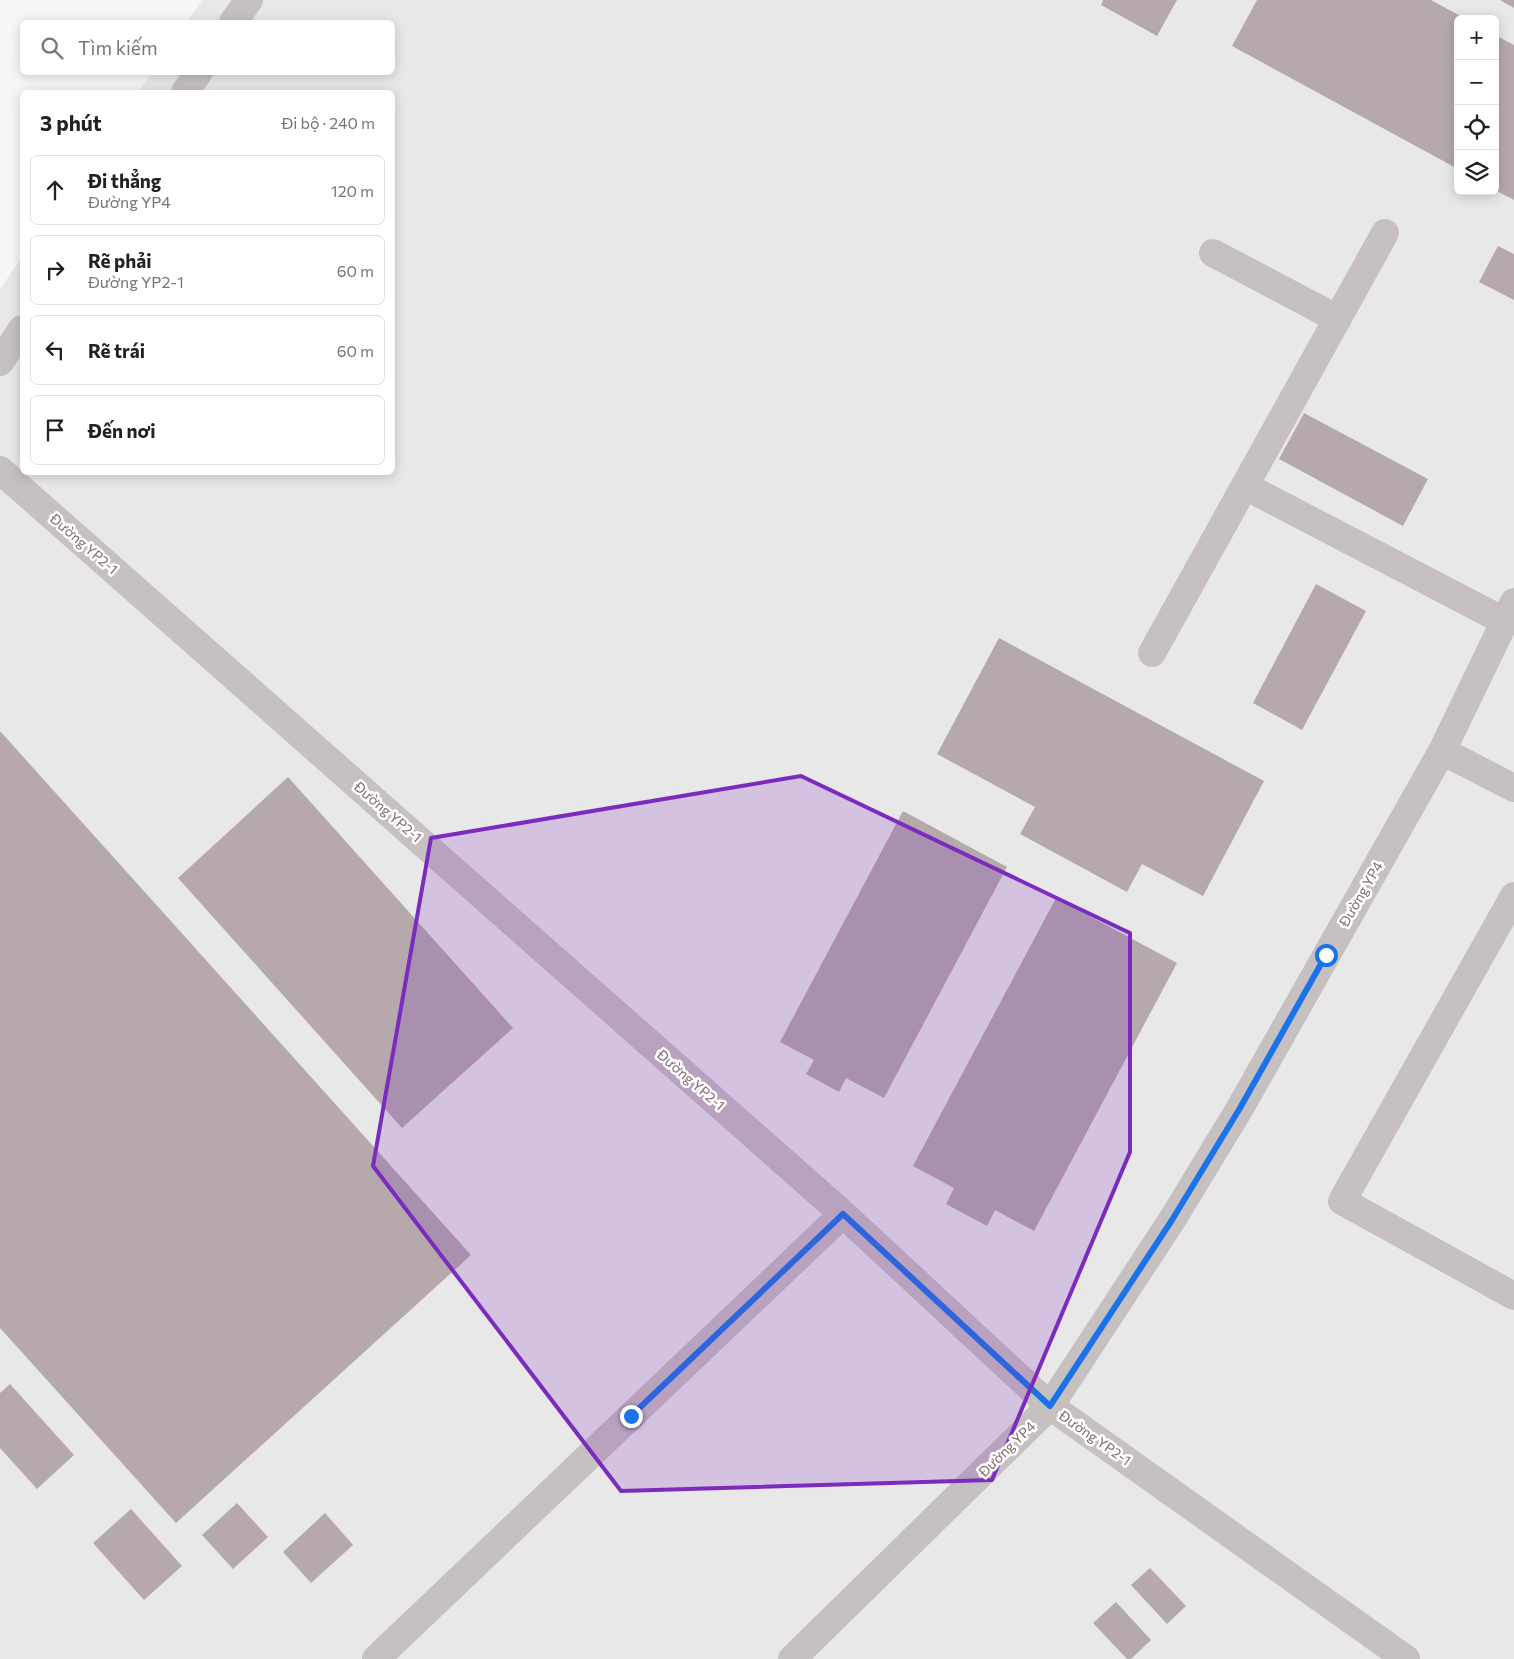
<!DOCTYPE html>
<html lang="vi">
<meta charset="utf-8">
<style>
:root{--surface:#fff;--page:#f2f2f2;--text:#202124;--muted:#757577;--line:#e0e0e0}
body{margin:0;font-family:Commissioner,sans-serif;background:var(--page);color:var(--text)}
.controls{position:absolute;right:15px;top:15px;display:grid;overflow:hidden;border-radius:8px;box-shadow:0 2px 12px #0003}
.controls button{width:45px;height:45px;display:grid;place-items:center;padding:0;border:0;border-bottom:1px solid var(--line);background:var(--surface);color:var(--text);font:25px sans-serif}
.stop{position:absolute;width:15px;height:15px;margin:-11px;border:4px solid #1a73e8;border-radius:50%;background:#fff}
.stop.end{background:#1a73e8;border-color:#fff;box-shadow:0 1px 5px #0008}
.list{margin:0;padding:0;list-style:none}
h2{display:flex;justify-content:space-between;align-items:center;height:65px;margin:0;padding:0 20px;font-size:21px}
h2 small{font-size:16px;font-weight:400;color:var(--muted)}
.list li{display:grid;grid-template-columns:32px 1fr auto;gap:15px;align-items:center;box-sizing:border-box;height:70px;margin:0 10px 10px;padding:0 10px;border:1px solid var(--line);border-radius:8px}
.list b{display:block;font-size:19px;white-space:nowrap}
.list p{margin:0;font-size:16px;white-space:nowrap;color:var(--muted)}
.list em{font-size:16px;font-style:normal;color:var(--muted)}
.icon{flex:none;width:28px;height:28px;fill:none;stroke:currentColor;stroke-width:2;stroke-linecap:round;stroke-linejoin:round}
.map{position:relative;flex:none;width:1514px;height:1659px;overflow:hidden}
.search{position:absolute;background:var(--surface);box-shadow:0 2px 12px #0003;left:20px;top:20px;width:375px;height:55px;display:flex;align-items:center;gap:12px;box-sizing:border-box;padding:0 18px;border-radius:8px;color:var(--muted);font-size:19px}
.panel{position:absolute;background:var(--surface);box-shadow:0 2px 12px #0003;left:20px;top:90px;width:375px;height:385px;border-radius:8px}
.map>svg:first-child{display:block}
.built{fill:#e9e8e9;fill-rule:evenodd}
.building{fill:#b6a9ac}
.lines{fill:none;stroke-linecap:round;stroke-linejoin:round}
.minor{stroke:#c7c0c1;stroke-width:28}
.route{stroke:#1a73e8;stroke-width:6}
.marked{fill:#7b2cbf;fill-opacity:0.2;stroke:#7b2cbf;stroke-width:4;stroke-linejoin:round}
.labels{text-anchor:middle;stroke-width:5;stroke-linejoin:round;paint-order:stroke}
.street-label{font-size:14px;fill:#846a6f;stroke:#fff}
</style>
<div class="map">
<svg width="1514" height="1659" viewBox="0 0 1514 1659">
<rect width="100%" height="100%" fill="#f6f7f8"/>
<path class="built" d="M202,0H1514V1659H0V289L22,257V472H392V92H138L152,73L392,72V22H187ZM1458,19H1495V191H1458Z"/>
<path class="building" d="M1103,0H1177L1157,36L1101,5Z
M1257,0H1431L1466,19H1458V169L1232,46Z
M1500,0H1514V8Z
M1495,35L1514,45V200L1495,190Z
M1498,246L1514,254V300L1479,282Z
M1304,413L1428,479L1403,526L1279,459Z
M1316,584L1366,611L1302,730L1253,703Z
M999,638L1264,781L1203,896L1142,864L1127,892L1020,834L1035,807L937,754Z
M0,731L471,1255L176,1523L0,1328Z
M288,777L513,1028L402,1128L178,878Z
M903,811L1007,867L884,1098L846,1078L839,1092L806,1074L814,1060L780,1042Z
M1056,898L1177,963L1034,1231L995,1210L987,1226L946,1204L954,1188L913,1166Z
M10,1384L74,1455L37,1489L0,1448V1393Z
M237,1503L268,1537L233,1569L202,1535Z
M131,1509L182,1566L144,1600L93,1543Z
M325,1513L353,1545L311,1583L283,1552Z
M1150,1568L1186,1606L1167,1624L1131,1585Z
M1116,1602L1151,1640L1131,1659H1127L1093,1623Z"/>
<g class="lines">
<path class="minor" d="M233,22L249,0
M185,92L199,72
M1213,253L1338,319
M0,362L22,329
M0,470L843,1214L1050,1406L1406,1659
M1245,486L1504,621
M1152,653L1385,233
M1442,751L1514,788
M1514,896L1342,1201L1514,1296
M376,1659L843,1214
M792,1659L1050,1406L1172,1220L1240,1108L1442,751L1514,602"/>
</g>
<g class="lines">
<path class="route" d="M631,1416L843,1214L1050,1406L1172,1220L1240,1108L1326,955"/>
</g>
<path class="marked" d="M801,776L1130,933V1152L992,1480L621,1491L373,1166L431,838Z"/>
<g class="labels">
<g class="street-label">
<text transform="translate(84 544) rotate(41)" y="5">Đường YP2-1</text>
<text transform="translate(388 812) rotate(41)" y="5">Đường YP2-1</text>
<text transform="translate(1361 894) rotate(-60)" y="5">Đường YP4</text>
<text transform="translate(691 1080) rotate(41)" y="5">Đường YP2-1</text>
<text transform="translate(1095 1438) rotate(35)" y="5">Đường YP2-1</text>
<text transform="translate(1007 1449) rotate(-44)" y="5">Đường YP4</text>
</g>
</g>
</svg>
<div class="controls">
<button>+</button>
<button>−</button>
<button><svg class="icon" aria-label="locate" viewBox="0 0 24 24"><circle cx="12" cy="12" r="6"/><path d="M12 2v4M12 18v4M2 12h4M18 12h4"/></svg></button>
<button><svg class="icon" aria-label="layers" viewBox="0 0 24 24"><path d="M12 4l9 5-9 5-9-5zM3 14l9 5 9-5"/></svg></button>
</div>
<div class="stop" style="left:1326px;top:955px"></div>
<div class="stop end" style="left:631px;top:1416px"></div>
<div class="search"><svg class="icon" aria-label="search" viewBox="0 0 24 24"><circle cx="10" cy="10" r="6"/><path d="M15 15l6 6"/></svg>Tìm kiếm</div>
<section class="panel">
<h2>3 phút<small>Đi bộ · 240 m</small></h2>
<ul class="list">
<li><svg class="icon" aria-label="ahead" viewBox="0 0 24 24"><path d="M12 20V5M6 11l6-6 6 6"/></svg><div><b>Đi thẳng</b><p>Đường YP4</p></div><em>120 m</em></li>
<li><svg class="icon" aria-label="right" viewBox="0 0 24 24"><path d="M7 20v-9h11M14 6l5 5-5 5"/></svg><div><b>Rẽ phải</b><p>Đường YP2-1</p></div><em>60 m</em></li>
<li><svg class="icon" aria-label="left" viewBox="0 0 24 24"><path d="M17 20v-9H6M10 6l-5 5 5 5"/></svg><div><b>Rẽ trái</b></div><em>60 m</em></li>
<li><svg class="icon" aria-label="arrive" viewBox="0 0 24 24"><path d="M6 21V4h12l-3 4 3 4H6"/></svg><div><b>Đến nơi</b></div></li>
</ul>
</section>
</div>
